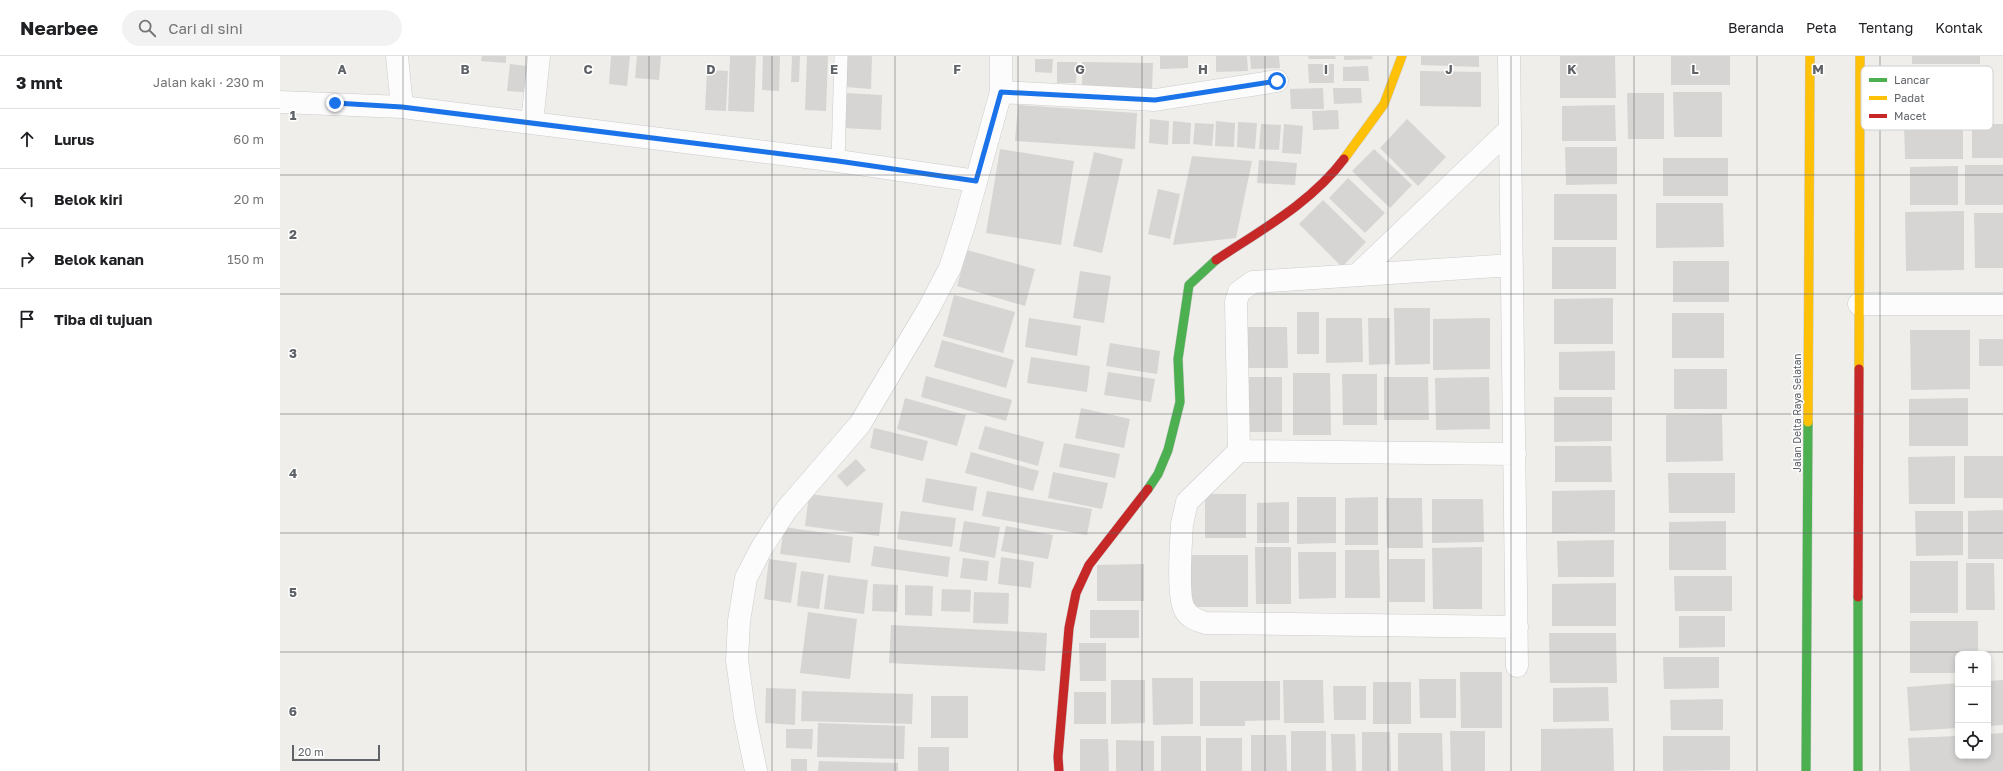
<!DOCTYPE html>
<html lang="id">
<meta charset="utf-8">
<style>
:root{--surface:#fff;--page:#f2f2f2;--text:#202124;--muted:#757577;--line:#e0e0e0}
body{margin:0;font-family:"Golos Text",sans-serif;background:var(--page);color:var(--text)}
.controls{position:absolute;right:12px;bottom:12px;display:grid;overflow:hidden;border-radius:8px;box-shadow:0 2px 6px #0003}
.controls button{width:36px;height:36px;display:grid;place-items:center;padding:0;border:0;border-bottom:1px solid var(--line);background:var(--surface);color:var(--text);font:20px sans-serif}
.scale{position:absolute;left:12px;bottom:10px;width:88px;box-sizing:border-box;padding-left:4px;border:2px solid #5f6368;border-top:0;font-size:11px;line-height:14px;white-space:nowrap;color:#5f6368;-webkit-text-stroke:3px #fff;paint-order:stroke}
.stop{position:absolute;width:12px;height:12px;margin:-9px;border:3px solid #1a73e8;border-radius:50%;background:#fff}
.stop.end{background:#1a73e8;border-color:#fff;box-shadow:0 1px 4px #0008}
.list{margin:0;padding:0;list-style:none}
h2{display:flex;justify-content:space-between;align-items:center;height:52px;margin:0;padding:0 16px;font-size:17px}
h2 small{font-size:13px;font-weight:400;color:var(--muted)}
.list li{display:grid;grid-template-columns:26px 1fr auto;gap:12px;align-items:center;box-sizing:border-box;height:60px;padding:0 16px;border-top:1px solid var(--line)}
.list b{display:block;font-size:15px;white-space:nowrap}
.list em{font-size:13px;font-style:normal;color:var(--muted)}
.icon{flex:none;width:22px;height:22px;fill:none;stroke:currentColor;stroke-width:2;stroke-linecap:round;stroke-linejoin:round}
.map{position:relative;flex:none;width:1723px;height:715px;overflow:hidden}
header{display:flex;align-items:center;gap:24px;box-sizing:border-box;height:56px;padding:0 20px;background:var(--surface);border-bottom:1px solid var(--line)}
header strong{font-size:19px}
nav{display:flex;gap:22px;margin-inline-start:auto;font-size:14px}
.search{width:280px;height:36px;background:var(--page);display:flex;align-items:center;gap:10px;box-sizing:border-box;padding:0 14px;border-radius:22px;color:var(--muted);font-size:15px}
main{display:flex}
aside{flex:1;background:var(--surface)}
.map>svg:first-child{display:block}
.building{fill:#d6d5d3}
.lines{fill:none;stroke-linecap:round;stroke-linejoin:round}
.lane-casing{stroke:#cbcccc;stroke-width:14}
.street-casing{stroke:#cbcccc;stroke-width:23}
.fast-casing{stroke:#cacacb;stroke-width:10}
.slow-casing{stroke:#cacacb;stroke-width:10}
.jam-casing{stroke:#cacacb;stroke-width:10}
.lane{stroke:#fdfcfc;stroke-width:13}
.street{stroke:#fdfcfc;stroke-width:22}
.fast{stroke:#4caf50;stroke-width:9}
.slow{stroke:#ffc107;stroke-width:9}
.jam{stroke:#c62828;stroke-width:9}
.route{stroke:#1a73e8;stroke-width:5}
.grid{fill:none;stroke:#5f6368;stroke-width:1;stroke-opacity:0.55}
.labels{text-anchor:middle;stroke-width:3;stroke-linejoin:round;paint-order:stroke}
.street-label{font-size:10px;fill:#5f6368;stroke:#fff}
.key{fill:#fff;stroke:#cfd0d2;stroke-width:1}
.key-label{font-size:11px;fill:#5f6368}
.grid-label{font-size:13px;text-anchor:middle;font-weight:bold;fill:#5f6368;stroke:#fff;stroke-width:3;stroke-linejoin:round;paint-order:stroke}
</style>
<header>
<strong>Nearbee</strong>
<div class="search"><svg class="icon" aria-label="search" viewBox="0 0 24 24"><circle cx="10" cy="10" r="6"/><path d="M15 15l6 6"/></svg>Cari di sini</div>
<nav><a>Beranda</a><a>Peta</a><a>Tentang</a><a>Kontak</a></nav>
</header>
<main>
<aside>
<h2>3 mnt<small>Jalan kaki · 230 m</small></h2>
<ul class="list">
<li><svg class="icon" aria-label="ahead" viewBox="0 0 24 24"><path d="M12 20V5M6 11l6-6 6 6"/></svg><div><b>Lurus</b></div><em>60 m</em></li>
<li><svg class="icon" aria-label="left" viewBox="0 0 24 24"><path d="M17 20v-9H6M10 6l-5 5 5 5"/></svg><div><b>Belok kiri</b></div><em>20 m</em></li>
<li><svg class="icon" aria-label="right" viewBox="0 0 24 24"><path d="M7 20v-9h11M14 6l5 5-5 5"/></svg><div><b>Belok kanan</b></div><em>150 m</em></li>
<li><svg class="icon" aria-label="arrive" viewBox="0 0 24 24"><path d="M6 21V4h12l-3 4 3 4H6"/></svg><div><b>Tiba di tujuan</b></div></li>
</ul>
</aside>
<div class="map">
<svg width="1723" height="715" viewBox="0 0 1723 715">
<rect width="100%" height="100%" fill="#efeeea"/>
<path class="building" d="M202,0H226V7L201,5Z
M331,0H350L347,30L329,28Z
M357,0H381L379,24L355,22Z
M450,0H476L474,56L448,55Z
M483,0H500L499,35L482,34Z
M512,0H520L519,26H511Z
M527,0H548L546,55L525,54Z
M567,0H592L591,33L565,31Z
M880,0H908V12L880,13Z
M936,0H967L968,15L936,16Z
M970,0H999L1000,12L971,13Z
M1028,0H1055L1056,3H1029Z
M1064,0H1092L1093,3L1064,4Z
M1141,0H1199V11L1141,9Z
M1280,0H1335L1336,42H1280Z
M1391,0H1450V29H1391Z
M1632,0H1700V8H1632Z
M755,3H773L772,17L755,16Z
M777,6H797L796,27H777Z
M802,6L873,7L872,34L802,33Z
M230,8L255,11L252,37L227,35Z
M1028,8H1054V27H1029Z
M1088,10L1089,25H1063V11Z
M427,14L448,15L446,55L425,54Z
M1140,15L1201,16V51L1140,50Z
M1043,32L1044,53H1011L1010,33Z
M1053,32H1081L1082,47L1054,48Z
M1393,36H1442V81H1394Z
M565,37L602,39L601,74L563,72Z
M1347,37H1384V83H1348Z
M738,49L857,57L855,93L735,85Z
M1335,49L1336,85H1282V50Z
M1058,54L1059,73L1033,74L1032,55Z
M870,63L889,65L888,89L869,87Z
M1127,63L1166,101L1138,130L1100,92Z
M893,65L911,67L910,88H892Z
M936,65L955,67L954,91L935,90Z
M958,66L977,67L975,93L957,91Z
M915,67L934,68L932,90L913,88Z
M1624,67H1683V103H1625Z
M981,68L1001,69L999,94L979,93Z
M1004,68L1023,70L1021,98L1002,97Z
M1692,68H1723V102H1692Z
M1285,91H1337V128L1286,129Z
M720,93L794,105L781,189L706,177Z
M1094,93L1132,129L1110,152L1072,115Z
M814,96L843,103L822,197L793,190Z
M912,100L972,105L956,182L893,189Z
M1383,102H1448V140H1383Z
M979,104L1017,107L1015,129L977,127Z
M1685,109H1723V149H1685Z
M1678,110V149H1630V111Z
M1068,122L1105,157L1085,177L1049,142Z
M878,133L900,138L890,183L868,178Z
M1274,138H1337V184H1274Z
M1043,144L1086,186L1062,211L1019,168Z
M1376,147H1443L1444,191L1376,192Z
M1684,155V214L1626,215L1625,156Z
M1694,157H1723V212H1695Z
M1272,191H1336V233H1272Z
M687,194L755,213L745,250L677,230Z
M1393,205H1449V246H1393Z
M800,215L831,220L824,267L793,262Z
M674,239L735,256L723,297L663,280Z
M1333,242V288H1274V243Z
M1114,252H1150V308L1115,309Z
M1017,256H1039V298H1017Z
M1392,257H1444V302H1392Z
M749,262L801,270L797,300L745,291Z
M1046,262H1082L1083,306L1046,307Z
M1088,262H1110V308L1089,309Z
M1210,262V313L1153,314V263Z
M965,271H1007L1008,312H966Z
M1630,274H1690V333L1631,334Z
M1699,283H1723V310H1699Z
M662,284L734,304L726,332L654,311Z
M830,287L880,295L877,318L826,310Z
M1335,295V334H1279V296Z
M751,301L810,310L807,336L747,327Z
M1394,313H1447V353H1394Z
M828,316L875,323L871,346L824,339Z
M1013,317H1050L1051,379H1013Z
M1062,318H1097V369H1063Z
M646,320L732,344L726,365L641,341Z
M968,321H1002V376H968Z
M1104,321H1148L1149,364H1104Z
M1209,321L1210,373L1156,374L1155,322Z
M1274,341H1332V385L1274,386Z
M625,342L686,359L677,390L617,373Z
M1688,342V390H1629V343Z
M801,352L850,363L844,392L795,382Z
M1442,358L1443,405L1386,406V359Z
M705,370L764,386L758,410L698,393Z
M594,372L648,385L643,405L590,392Z
M784,387L840,398L835,422L779,411Z
M1275,390H1331L1332,426H1275Z
M691,396L759,415L753,435L685,417Z
M1675,400V448H1629L1628,401Z
M1684,400H1723V442H1684Z
M576,403L586,414L567,431L557,420Z
M773,416L828,427L822,453L768,442Z
M1388,417H1455V457H1389Z
M646,422L697,431L693,455L642,446Z
M1335,434V476L1272,477V435Z
M707,435L812,453L807,479L702,460Z
M529,438L603,447L599,480L525,470Z
M925,438H966V482H925Z
M1017,441H1056V487L1017,488Z
M1098,441V489H1065V442Z
M1106,442H1142L1143,492H1107Z
M1152,443H1203L1204,486L1152,487Z
M1009,446V487H977V447Z
M1723,454V503H1688V455Z
M621,455L676,462L672,491L617,483Z
M1635,455H1683V499L1636,500Z
M684,465L720,471L715,502L679,495Z
M1446,465V514H1389V466Z
M726,470L773,479L768,503L721,495Z
M504,471L573,481L570,507L500,498Z
M1334,484V521H1278L1277,485Z
M594,490L670,501L668,521L591,510Z
M975,491H1011V548H976Z
M1202,491V553H1153L1152,492Z
M1065,494H1099L1100,542H1065Z
M1018,496H1056V542L1019,543Z
M909,499H968V551H910Z
M721,501L754,506L751,532L718,528Z
M683,502L709,505L707,525L680,522Z
M489,503L517,507L511,547L484,543Z
M1109,503H1145V546H1109Z
M1630,505H1678V557H1630Z
M1686,507H1714L1715,554H1686Z
M864,508V545H817V509Z
M521,515L544,518L539,553L517,550Z
M548,519L588,524L584,558L544,553Z
M1394,520H1452V555H1395Z
M1336,527V570H1272V528Z
M593,528L618,529L617,556L592,555Z
M625,529L653,530L652,560L625,559Z
M662,533L691,534L690,556L661,555Z
M694,536L729,537L728,568L693,567Z
M810,554H859V582H810Z
M528,556L577,563L570,623L520,617Z
M1399,560H1445V591L1399,592Z
M1630,565H1698V598H1678V617H1630Z
M611,569L767,577L765,615L609,607Z
M1269,577H1336L1337,627H1270Z
M799,587H826V625H800Z
M1383,601H1439V632L1384,633Z
M1180,616H1222V672H1181Z
M872,622H913V668L873,669Z
M1139,623H1176V662H1140Z
M831,624H865V667L831,668Z
M1003,624H1043L1044,667H1004Z
M1723,624V669L1708,670V625Z
M920,625H1000V664L965,665V670H920Z
M1093,626H1131V668H1093Z
M1678,627V672L1630,675L1627,631Z
M1053,630H1086V664H1054Z
M1328,631L1329,665L1273,666V632Z
M486,632L516,633L515,669L485,667Z
M522,635L633,638L632,668L521,665Z
M794,636H826V668H794Z
M651,640H688V682H651Z
M1443,643V674H1391L1390,644Z
M538,667L625,670L624,703L537,701Z
M1333,672L1334,715H1261V673Z
M506,673H533L532,693L506,692Z
M1011,675H1046V715H1011Z
M1170,675H1205V715H1171Z
M1082,676H1110L1111,715H1082Z
M1118,677H1162L1163,715H1118Z
M1723,677V715H1630L1628,682L1678,680V700H1708V678Z
M1051,678H1075L1076,715H1052Z
M971,679H1006L1007,715H971Z
M881,680H921V715H881Z
M1383,680H1450V714L1383,715Z
M926,682H962V715H926Z
M800,683H828L829,715H800Z
M836,684L874,685V715H836Z
M638,691H669V715H638Z
M511,703H527V715H511Z
M539,705L618,707V715H538Z"/>
<g class="lines">
<defs>
<path id="lane" d="M558,105L561,0"/>
<path id="street" d="M117,0L122,51
M1229,0L1237,610
M721,36L875,44L997,25
M0,46L122,51L558,105L696,125
M252,67L259,0
M1232,209L973,226L959,236L956,246L959,395L1235,398
M1079,217L1230,73
M1579,248H1723
M959,395L907,446L902,468C901,484 897,543 905,554C909,562 918,564 925,567L1237,571
M476,715L465,661L457,604L459,565L466,522L481,493L506,454L580,368L649,252L670,212L684,169L721,36V0"/>
<path id="fast" d="M868,433L878,418L888,394L900,346L898,303L909,229L936,204
M1526,715L1528,366
M1578,715V541"/>
<path id="slow" d="M1064,103L1104,48L1122,0
M1579,313L1580,0
M1528,366L1530,0"/>
<path id="jam" d="M936,204C981,174 1031,147 1064,103
M1578,541L1579,313
M779,715L778,701L789,572L796,537L809,509L868,433"/>
</defs>
<use href="#lane" class="lane-casing"/>
<use href="#street" class="street-casing"/>
<use href="#fast" class="fast-casing"/>
<use href="#slow" class="slow-casing"/>
<use href="#jam" class="jam-casing"/>
<use href="#lane" class="lane"/>
<use href="#street" class="street"/>
<use href="#fast" class="fast"/>
<use href="#slow" class="slow"/>
<use href="#jam" class="jam"/>
</g>
<g class="lines">
<path class="route" d="M55,47L122,51L558,105L696,125L721,36L875,44L997,25"/>
</g>
<path class="grid" d="M123,0V715M246,0V715M369,0V715M492,0V715M615,0V715M738,0V715M862,0V715M985,0V715M1108,0V715M1231,0V715M1354,0V715M1477,0V715M1600,0V715M0,119H1723M0,238H1723M0,358H1723M0,477H1723M0,596H1723"/>
<g class="labels">
<g class="street-label">
<text transform="translate(1517 357) rotate(-90)" y="4">Jalan Delta Raya Selatan</text>
</g>
</g>
<rect x="1581" y="10" width="132" height="64" rx="6" class="key"/>
<rect x="1589" y="22" width="18" height="4" fill="#4caf50"/>
<rect x="1589" y="40" width="18" height="4" fill="#ffc107"/>
<rect x="1589" y="58" width="18" height="4" fill="#c62828"/>
<g class="key-label">
<text x="1614" y="28">Lancar</text>
<text x="1614" y="46">Padat</text>
<text x="1614" y="64">Macet</text>
</g>
<g class="grid-label">
<text x="62" y="18">A</text>
<text x="185" y="18">B</text>
<text x="308" y="18">C</text>
<text x="431" y="18">D</text>
<text x="554" y="18">E</text>
<text x="677" y="18">F</text>
<text x="800" y="18">G</text>
<text x="923" y="18">H</text>
<text x="1046" y="18">I</text>
<text x="1169" y="18">J</text>
<text x="1292" y="18">K</text>
<text x="1415" y="18">L</text>
<text x="1538" y="18">M</text>
<text x="13" y="64">1</text>
<text x="13" y="183">2</text>
<text x="13" y="302">3</text>
<text x="13" y="422">4</text>
<text x="13" y="541">5</text>
<text x="13" y="660">6</text>
</g>
</svg>
<div class="controls">
<button>+</button>
<button>−</button>
<button><svg class="icon" aria-label="locate" viewBox="0 0 24 24"><circle cx="12" cy="12" r="6"/><path d="M12 2v4M12 18v4M2 12h4M18 12h4"/></svg></button>
</div>
<div class="scale">20 m</div>
<div class="stop" style="left:997px;top:25px"></div>
<div class="stop end" style="left:55px;top:47px"></div>
</div>
</main>
